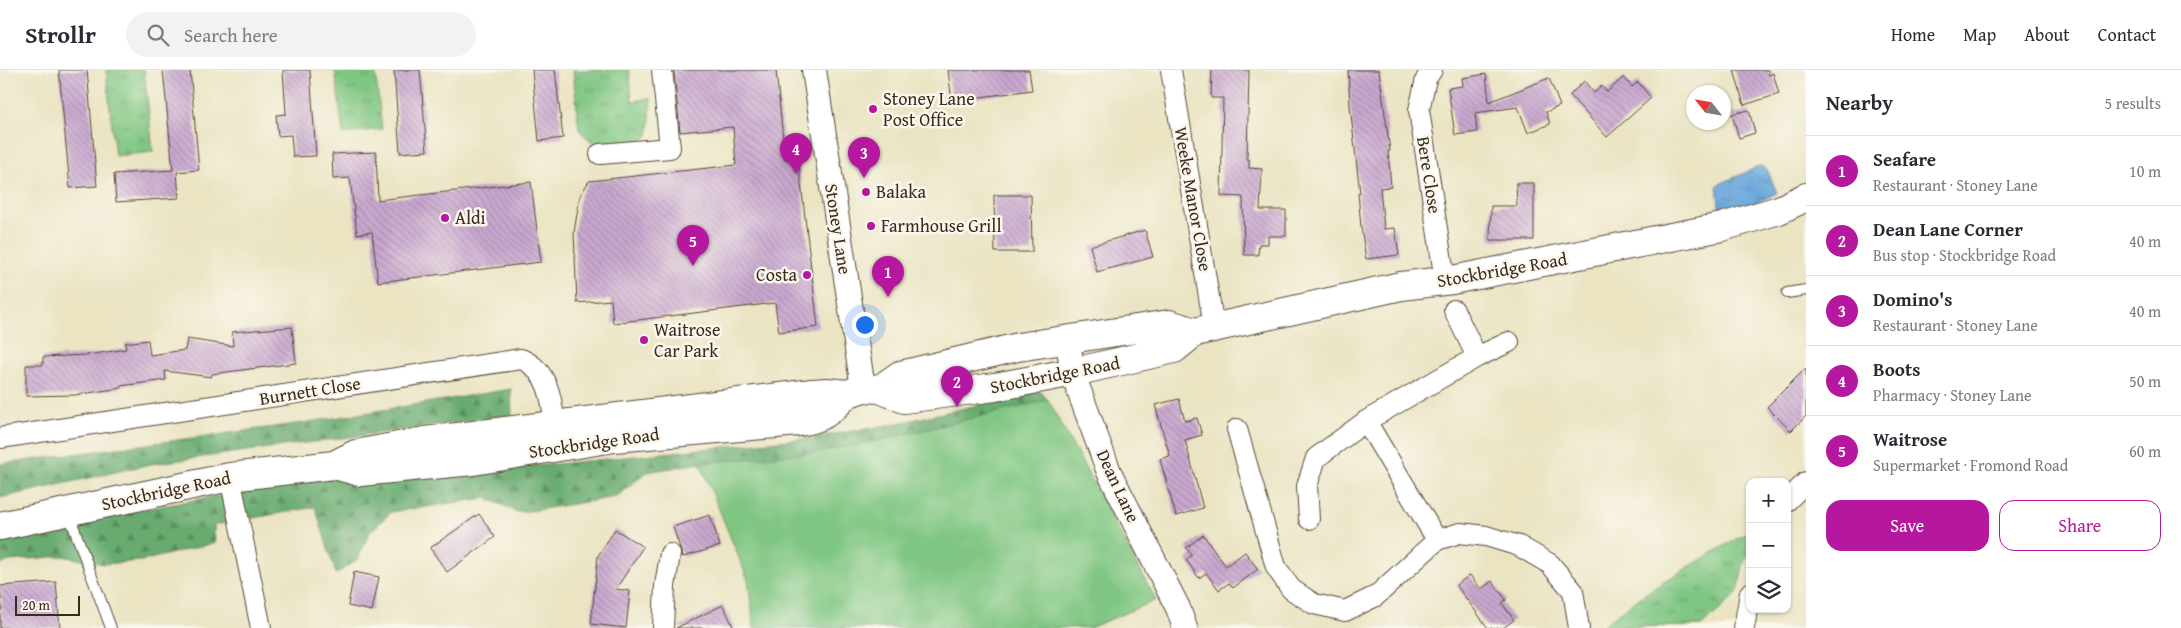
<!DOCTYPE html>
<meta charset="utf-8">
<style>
:root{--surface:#fff;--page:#f2f2f3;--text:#2b2b33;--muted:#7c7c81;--line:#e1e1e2;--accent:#b5179e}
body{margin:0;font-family:"Gentium Book Plus",serif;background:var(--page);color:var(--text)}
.controls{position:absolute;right:15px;bottom:15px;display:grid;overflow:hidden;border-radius:10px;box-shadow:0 1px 4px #0004}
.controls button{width:45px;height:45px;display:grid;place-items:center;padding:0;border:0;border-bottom:1px solid var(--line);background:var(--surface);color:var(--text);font:25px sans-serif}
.compass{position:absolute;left:1686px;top:15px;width:45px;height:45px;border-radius:50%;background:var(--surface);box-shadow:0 1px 4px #0004;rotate:301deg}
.scale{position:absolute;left:15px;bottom:12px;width:65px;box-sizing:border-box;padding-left:5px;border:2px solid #3b2a1e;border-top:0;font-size:14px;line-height:18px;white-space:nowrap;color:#3b2a1e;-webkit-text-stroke:4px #fbf7ec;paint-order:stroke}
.you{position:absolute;left:864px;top:254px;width:18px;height:18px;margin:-12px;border:4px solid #fff;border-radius:50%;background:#1a73e8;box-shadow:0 0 0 8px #1a73e833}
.badge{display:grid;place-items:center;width:32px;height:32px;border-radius:50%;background:var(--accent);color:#fff;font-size:16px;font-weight:700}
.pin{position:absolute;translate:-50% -41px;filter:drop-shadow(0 1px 2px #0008)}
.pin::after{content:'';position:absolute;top:26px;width:18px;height:15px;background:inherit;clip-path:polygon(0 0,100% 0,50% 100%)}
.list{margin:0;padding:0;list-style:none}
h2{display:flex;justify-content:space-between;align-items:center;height:65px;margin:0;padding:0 20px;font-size:21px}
h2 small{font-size:16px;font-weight:400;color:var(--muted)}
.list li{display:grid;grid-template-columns:32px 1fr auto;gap:15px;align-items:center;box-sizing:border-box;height:70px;padding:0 20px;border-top:1px solid var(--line)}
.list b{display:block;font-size:19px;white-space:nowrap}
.list p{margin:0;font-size:16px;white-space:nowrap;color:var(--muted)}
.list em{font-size:16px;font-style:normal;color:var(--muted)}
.actions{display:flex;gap:10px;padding:15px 20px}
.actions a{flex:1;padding:11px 0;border:1px solid var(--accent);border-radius:15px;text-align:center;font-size:18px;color:var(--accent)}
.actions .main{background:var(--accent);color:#fff}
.icon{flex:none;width:28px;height:28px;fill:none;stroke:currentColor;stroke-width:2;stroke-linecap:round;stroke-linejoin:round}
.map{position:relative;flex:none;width:1806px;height:558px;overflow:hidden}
header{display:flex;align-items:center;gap:30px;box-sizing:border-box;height:70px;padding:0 25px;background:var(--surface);border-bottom:1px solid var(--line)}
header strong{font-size:24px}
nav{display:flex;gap:28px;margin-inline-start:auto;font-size:18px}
.search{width:350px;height:45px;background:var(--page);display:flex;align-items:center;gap:12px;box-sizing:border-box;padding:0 18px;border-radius:28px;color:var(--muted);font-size:19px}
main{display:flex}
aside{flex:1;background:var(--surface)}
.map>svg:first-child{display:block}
.grass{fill:url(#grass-tufts);stroke:#5d7850}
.forest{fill:url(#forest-firs);stroke:#516a47}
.park{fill:#7fc682;stroke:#5d7850}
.water{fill:url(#water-ripples);stroke:#52687c}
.building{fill:url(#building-back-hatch)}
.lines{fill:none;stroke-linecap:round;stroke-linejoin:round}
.service-casing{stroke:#554637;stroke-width:12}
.minor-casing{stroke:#554637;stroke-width:22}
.tertiary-casing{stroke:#554637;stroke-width:26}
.secondary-casing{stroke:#554637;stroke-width:30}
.service{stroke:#fff;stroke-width:10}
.minor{stroke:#fff;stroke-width:20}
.tertiary{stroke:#fff;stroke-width:24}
.secondary{stroke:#fff;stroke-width:28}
.poi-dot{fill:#b5179e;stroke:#fbf7ec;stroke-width:2}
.labels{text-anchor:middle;stroke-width:5;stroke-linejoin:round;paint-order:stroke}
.poi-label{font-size:18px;fill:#3b2a1e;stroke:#fbf7ec;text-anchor:start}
.street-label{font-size:18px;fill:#3b2a1e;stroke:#fbf7ec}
</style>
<header>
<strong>Strollr</strong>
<div class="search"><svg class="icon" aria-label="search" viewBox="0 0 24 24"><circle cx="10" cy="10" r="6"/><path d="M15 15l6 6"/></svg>Search here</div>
<nav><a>Home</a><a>Map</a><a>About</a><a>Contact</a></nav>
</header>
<main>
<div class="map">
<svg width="1806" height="558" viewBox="0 0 1806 558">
<defs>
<pattern id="grass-tufts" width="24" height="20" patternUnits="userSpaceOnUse" patternTransform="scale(1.25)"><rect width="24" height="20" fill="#7fc682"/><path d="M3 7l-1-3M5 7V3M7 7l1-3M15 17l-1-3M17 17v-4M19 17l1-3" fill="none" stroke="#69a16a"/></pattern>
<pattern id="forest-firs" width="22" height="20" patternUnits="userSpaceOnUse" patternTransform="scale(1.25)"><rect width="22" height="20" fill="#67ab70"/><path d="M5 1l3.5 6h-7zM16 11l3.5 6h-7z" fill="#568b5b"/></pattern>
<pattern id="water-ripples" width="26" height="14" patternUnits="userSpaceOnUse" patternTransform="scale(1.25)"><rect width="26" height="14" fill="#69a7db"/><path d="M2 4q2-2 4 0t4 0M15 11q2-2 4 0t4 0" fill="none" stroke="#5888b1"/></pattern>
<pattern id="building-back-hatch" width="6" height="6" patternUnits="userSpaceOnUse" patternTransform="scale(1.25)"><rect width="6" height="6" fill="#c9a8d0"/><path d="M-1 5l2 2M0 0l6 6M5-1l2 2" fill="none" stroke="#a489a8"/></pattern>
</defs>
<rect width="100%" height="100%" fill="#fbf7ec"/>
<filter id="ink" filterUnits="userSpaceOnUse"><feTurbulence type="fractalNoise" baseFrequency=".02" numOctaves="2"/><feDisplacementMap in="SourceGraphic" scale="10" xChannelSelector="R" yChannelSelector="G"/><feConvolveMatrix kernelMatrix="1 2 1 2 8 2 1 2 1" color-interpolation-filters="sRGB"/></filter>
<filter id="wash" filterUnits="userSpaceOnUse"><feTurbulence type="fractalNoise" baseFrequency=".0096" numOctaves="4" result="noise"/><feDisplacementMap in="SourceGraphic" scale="20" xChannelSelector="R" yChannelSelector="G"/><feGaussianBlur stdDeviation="1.12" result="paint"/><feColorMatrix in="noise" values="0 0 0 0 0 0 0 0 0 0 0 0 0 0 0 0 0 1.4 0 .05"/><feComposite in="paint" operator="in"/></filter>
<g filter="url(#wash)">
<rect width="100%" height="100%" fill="#eae4c3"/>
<path class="grass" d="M106,0H144L153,82L115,86Z
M335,0H375L382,59L343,64Z
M573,0H629L632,31L651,28C650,39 651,53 648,64C644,77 609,76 597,77L579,60Z
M1750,461V476L1743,496L1738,521L1732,529L1701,556L1601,557C1646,519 1699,491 1750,461Z"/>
<path class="forest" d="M511,319L512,345L151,394L0,428V394L303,353Z
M1040,321L1048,330L1156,530L1089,558L912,385L700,393L647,402L616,427L537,440L517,442L487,428L391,442L369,463L358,489L336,504L315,437L214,455L215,473L141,491L104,494L62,486L9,491L0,495V470L59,455L211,427L338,406L548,395L817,367L894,354Z"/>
<path class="park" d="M1048,330L1156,530L1089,558H754L748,510L700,393L821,382L890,368Z"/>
<path class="water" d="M1760,96L1767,99L1777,123L1737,141L1720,144L1717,115Z"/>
<g id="blocks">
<path class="building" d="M59,0H87L97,116L70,118Z
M163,0H190L199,100L177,102L179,128L116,132L114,104L173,100Z
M283,0H310L316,86L293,87L291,65L278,66L276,45L286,44Z
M394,0H420L427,81L400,83Z
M532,0H555L563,68L539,71Z
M674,0H776L785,89L798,88L818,257L779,262L775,233L613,253L611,230L577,233L574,162L580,126L589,111L736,95L733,57L680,62Z
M948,0H1029L1032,20L952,31Z
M1212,0H1249L1247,89H1249V98L1262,99L1260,140H1286V166H1268V174H1259L1258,185H1244L1243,127L1221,126L1223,28H1211Z
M1348,0H1379L1390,81H1388L1391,117L1380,118L1384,159L1395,158L1399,185L1366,189L1361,157L1358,123H1360L1350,36Z
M1734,0H1768L1769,5L1773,3L1779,24L1744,35Z
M1486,4L1489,32L1549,8L1560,36L1546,42L1550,54L1528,63L1518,37L1475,43L1477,62L1455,65L1448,18L1463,16L1462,8Z
M1624,7L1632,17L1638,12L1651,28L1607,67L1570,25L1584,11L1594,23L1602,16L1607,22Z
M1749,40L1755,63L1739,68L1732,44Z
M376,82L378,130L531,112L541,192L378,212L372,162L357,164L350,108L333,109L332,84Z
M1516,113H1534V170H1490L1491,136H1517Z
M994,125H1031L1032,182H995Z
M1145,160L1153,187L1097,202L1090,176Z
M292,257L296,293L212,304L211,307L165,301L166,310L120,316L121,318L75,325L26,326V295H43V287L87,285L126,279L125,273L148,270L150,285L185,280L187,269L233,276L232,262Z
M1806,298V346L1791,361L1767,337Z
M1179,329L1185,351L1197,348L1202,365L1185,370L1203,438L1176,446L1160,389L1170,386L1155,335Z
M479,444L495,467L447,502L430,478Z
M710,445L720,476L683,487L673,457Z
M615,459L643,477L616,519L630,521L626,558L591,554L598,486Z
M1203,465L1226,496L1245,482L1258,499L1233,518L1229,513L1219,520L1206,503L1199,508L1186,490L1192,485L1186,478Z
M354,502L379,507L372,541L348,536Z
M1470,505L1481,519L1492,511L1506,530L1502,533L1514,550L1503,558H1488L1456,515Z
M56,512L60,558H0V540H2L0,516Z
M723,535L734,558H676Z"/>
</g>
</g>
<g filter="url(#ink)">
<use href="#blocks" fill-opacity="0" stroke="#554637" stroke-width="1"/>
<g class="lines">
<defs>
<path id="service" d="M1787,223L1806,220
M68,442L111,558"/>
<path id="minor" d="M1171,0L1214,257
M1432,0L1426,9L1419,40L1445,211
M600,84L670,78L662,0
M1454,240L1477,287
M1366,351L1437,470
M1237,359L1276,497L1291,519L1314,534L1345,541L1376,526L1437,470L1460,463L1486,466L1519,476L1550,494L1573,521L1579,558
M0,368L521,289C552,301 553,339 556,367
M230,407L261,558
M1787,431L1806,412
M1309,449L1307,416L1316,388L1366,351L1477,287L1509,272
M663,558L665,516L670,484
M1744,558L1750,523"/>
<path id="tertiary" d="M814,0L863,318
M1066,269L1078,318L1109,402L1178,538L1185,558"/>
<path id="secondary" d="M880,319L900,305L1018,277L1169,254L1195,262
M334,395L360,402L473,391L614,368L799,352C823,348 830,342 847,324
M0,456L230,407L334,395L356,384L425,371L812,323L827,322L847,324L863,318L880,319L904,329L995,317L1074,302L1174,279L1195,262L1401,216L1452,210L1722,157L1779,140L1806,127"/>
</defs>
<use href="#service" class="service-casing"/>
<use href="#minor" class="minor-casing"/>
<use href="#tertiary" class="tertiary-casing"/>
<use href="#secondary" class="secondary-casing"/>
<use href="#service" class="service"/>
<use href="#minor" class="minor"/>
<use href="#tertiary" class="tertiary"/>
<use href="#secondary" class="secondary"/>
</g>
</g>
<g class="poi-dot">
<circle cx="873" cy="39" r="5"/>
<circle cx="866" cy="122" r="5"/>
<circle cx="445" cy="148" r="5"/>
<circle cx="871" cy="156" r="5"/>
<circle cx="807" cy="205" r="5"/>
<circle cx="644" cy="270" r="5"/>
</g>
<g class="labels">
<g class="poi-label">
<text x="883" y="35">Stoney Lane<tspan x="883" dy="21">Post Office</tspan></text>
<text x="876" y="128">Balaka</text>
<text x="455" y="154">Aldi</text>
<text x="881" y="162">Farmhouse Grill</text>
<text x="797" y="211" text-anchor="end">Costa</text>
<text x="654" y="266">Waitrose<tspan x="654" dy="21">Car Park</tspan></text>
</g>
<g class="street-label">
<text transform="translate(1429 105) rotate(81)" y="6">Bere Close</text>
<text transform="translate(1193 129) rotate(80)" y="6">Weeke Manor Close</text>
<text transform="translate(838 159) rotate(81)" y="6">Stoney Lane</text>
<text transform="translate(1502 200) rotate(-10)" y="6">Stockbridge Road</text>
<text transform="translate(1055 305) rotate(-11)" y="6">Stockbridge Road</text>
<text transform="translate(310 321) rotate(-9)" y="6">Burnett Close</text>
<text transform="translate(594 373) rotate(-8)" y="6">Stockbridge Road</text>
<text transform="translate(1118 416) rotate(65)" y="6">Dean Lane</text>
<text transform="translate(166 421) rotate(-12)" y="6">Stockbridge Road</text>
</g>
</g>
</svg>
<div class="controls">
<button>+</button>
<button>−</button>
<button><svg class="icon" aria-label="layers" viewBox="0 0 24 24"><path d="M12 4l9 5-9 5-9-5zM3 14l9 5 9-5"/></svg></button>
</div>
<svg class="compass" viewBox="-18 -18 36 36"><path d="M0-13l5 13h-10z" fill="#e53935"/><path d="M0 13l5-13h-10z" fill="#7c7c81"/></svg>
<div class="scale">20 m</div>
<div class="you"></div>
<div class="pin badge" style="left:888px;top:227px">1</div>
<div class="pin badge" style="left:957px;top:337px">2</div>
<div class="pin badge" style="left:864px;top:108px">3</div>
<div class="pin badge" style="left:796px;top:104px">4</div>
<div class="pin badge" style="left:693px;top:196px">5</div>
</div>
<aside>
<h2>Nearby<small>5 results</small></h2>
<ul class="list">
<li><span class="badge">1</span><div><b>Seafare</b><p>Restaurant · Stoney Lane</p></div><em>10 m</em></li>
<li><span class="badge">2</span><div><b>Dean Lane Corner</b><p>Bus stop · Stockbridge Road</p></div><em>40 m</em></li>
<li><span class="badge">3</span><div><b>Domino's</b><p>Restaurant · Stoney Lane</p></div><em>40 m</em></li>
<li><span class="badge">4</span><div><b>Boots</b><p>Pharmacy · Stoney Lane</p></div><em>50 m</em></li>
<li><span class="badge">5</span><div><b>Waitrose</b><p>Supermarket · Fromond Road</p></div><em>60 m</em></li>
</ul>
<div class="actions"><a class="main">Save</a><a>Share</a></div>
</aside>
</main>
